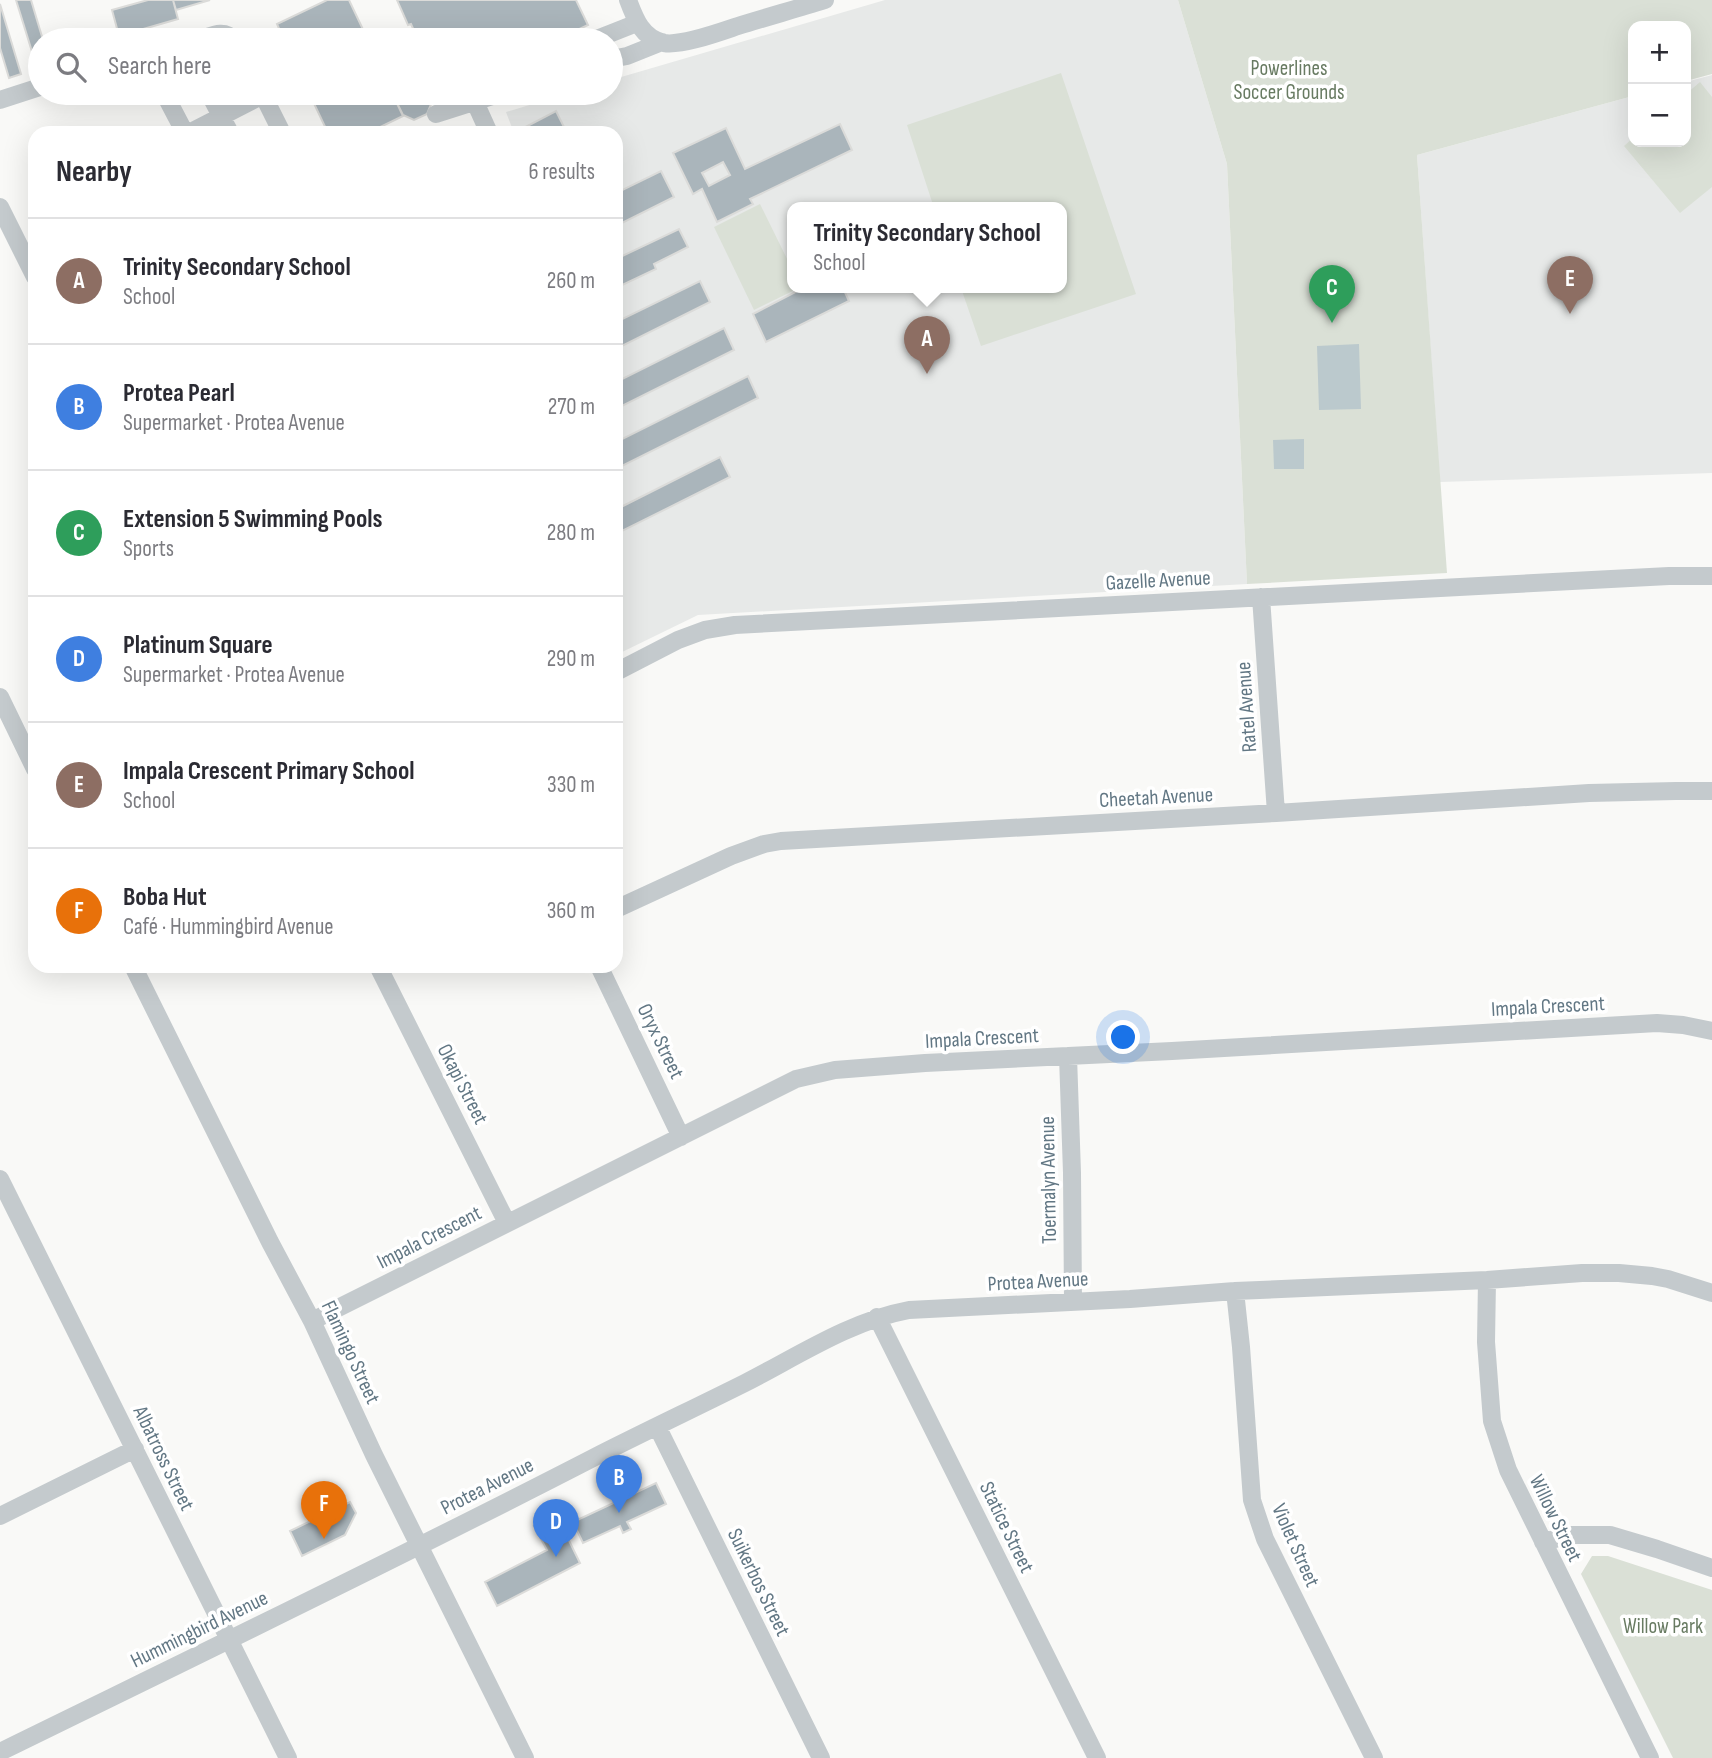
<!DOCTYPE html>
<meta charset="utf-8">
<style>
:root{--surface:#fff;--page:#f2f2f3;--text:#2b2b33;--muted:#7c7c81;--line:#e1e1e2;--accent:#0f766e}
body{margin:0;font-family:"Sofia Sans Condensed",sans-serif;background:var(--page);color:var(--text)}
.controls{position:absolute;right:21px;top:21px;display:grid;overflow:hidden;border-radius:14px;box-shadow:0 7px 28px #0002}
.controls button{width:63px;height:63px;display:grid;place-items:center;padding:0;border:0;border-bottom:2px solid var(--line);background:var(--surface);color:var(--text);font:35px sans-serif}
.you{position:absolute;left:1124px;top:1038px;width:24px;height:24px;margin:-18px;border:5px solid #fff;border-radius:50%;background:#1a73e8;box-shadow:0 0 0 10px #1a73e833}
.badge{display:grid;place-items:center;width:46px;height:46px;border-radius:50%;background:var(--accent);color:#fff;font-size:23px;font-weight:700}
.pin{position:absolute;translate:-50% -58px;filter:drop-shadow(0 2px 4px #0008)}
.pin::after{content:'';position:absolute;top:37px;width:24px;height:21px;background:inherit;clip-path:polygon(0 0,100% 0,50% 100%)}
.popup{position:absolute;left:787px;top:202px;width:280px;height:91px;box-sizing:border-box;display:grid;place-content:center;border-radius:14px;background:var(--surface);filter:drop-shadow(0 2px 5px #0005);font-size:23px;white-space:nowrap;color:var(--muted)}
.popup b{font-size:26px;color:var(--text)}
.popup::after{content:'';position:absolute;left:50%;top:100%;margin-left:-14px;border:14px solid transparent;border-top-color:var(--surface)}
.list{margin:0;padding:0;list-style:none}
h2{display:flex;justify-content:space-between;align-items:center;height:91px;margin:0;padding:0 28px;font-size:30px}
h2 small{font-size:23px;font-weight:400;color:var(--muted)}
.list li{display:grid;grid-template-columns:46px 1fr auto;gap:21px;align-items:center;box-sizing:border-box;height:126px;padding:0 28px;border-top:2px solid var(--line)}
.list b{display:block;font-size:26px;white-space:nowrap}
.list p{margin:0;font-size:23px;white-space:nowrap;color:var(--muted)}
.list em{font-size:23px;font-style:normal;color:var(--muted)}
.icon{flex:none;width:38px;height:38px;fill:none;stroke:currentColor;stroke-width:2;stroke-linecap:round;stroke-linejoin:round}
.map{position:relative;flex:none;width:1712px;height:1758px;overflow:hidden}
.search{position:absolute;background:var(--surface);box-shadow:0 7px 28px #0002;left:28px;top:28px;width:595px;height:77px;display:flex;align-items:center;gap:18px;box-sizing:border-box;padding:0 24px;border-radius:38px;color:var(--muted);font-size:26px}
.panel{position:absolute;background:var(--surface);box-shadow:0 7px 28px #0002;left:28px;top:126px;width:595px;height:847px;border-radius:21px}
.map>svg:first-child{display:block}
.built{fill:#e7e9e8;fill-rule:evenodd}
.green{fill:#dae0d6}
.water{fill:#bbc9cd}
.building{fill:#aab5bb;stroke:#dbdbd9;stroke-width:2;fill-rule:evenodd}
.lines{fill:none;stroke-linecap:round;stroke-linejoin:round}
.minor{stroke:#c4cacd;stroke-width:18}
.labels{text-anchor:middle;stroke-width:7;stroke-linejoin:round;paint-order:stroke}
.park-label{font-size:21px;fill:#687b62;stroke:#fff}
.street-label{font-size:21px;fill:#627784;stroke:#fff}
</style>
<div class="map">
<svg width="1712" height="1758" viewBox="0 0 1712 1758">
<rect width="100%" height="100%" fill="#f9f9f7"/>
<path class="built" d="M885,0H1178L1227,164L1247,584L698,615L616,655V133H514L506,112L569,93H611V80ZM792,208H1062V288H792Z
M1712,75V473L1440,482L1417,155L1633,96V142H1686V82Z"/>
<path class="green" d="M1178,0H1712V74L1686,81V26H1633V96L1417,155L1447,573L1247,584L1227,164Z
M1061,73L1136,294L981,346L961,288H1062V208H934L907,125Z
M1700,82L1712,97V187L1680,213L1624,146L1633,138V142H1686V94Z
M760,204L792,269V288H799L754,310L714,227Z
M1592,1556H1608L1712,1590V1758H1673L1581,1574Z"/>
<path class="water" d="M1359,344L1361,409L1319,410L1317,346Z
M1304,439V469H1274L1273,440Z"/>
<path class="building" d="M16,0H31L43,40H40V71H38Z
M148,0H173L178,19L119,36L112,10Z
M173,0H210L176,10Z
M327,0H349L368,40H284L277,24Z
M397,0H576L588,25L556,40H415L412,34L415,33L411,24L408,25Z
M0,4L21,74L9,78L0,48Z
M309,93H392L403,116L368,133H328Z
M402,93H428L432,102L427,114L414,120L403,115L397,103Z
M556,111L564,127L552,133H514Z
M840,124L852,150L750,199L753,204L717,222L702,189L693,194L673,153L726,128L745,169ZM723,162L730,175L709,186L702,173Z
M661,171L674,197L616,226V193Z
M679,229L688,247L654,264L656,269L616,288V259Z
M700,281L710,302L616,349V322Z
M803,288H843L849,301L766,342L753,314Z
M724,328L734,350L616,409V382Z
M748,376L758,398L616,469V442Z
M720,457L730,477L616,534V504L617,503L619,508Z
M656,1483L666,1504L627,1522L631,1529L623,1533L620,1526L583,1543L573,1522Z
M350,1502L356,1513L345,1535L302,1556L290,1531Z
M556,1514L580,1563L497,1606L485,1582L547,1550L534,1526Z"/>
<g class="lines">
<path class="minor" d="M628,0C635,19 642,38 664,43C682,46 720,32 738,26C767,17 796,9 825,0
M198,40C211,36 224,28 234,40
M594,40L637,23
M611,59L627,56L662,42
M164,93L185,133
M209,93L230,133
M262,93L282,133
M478,93L475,102L489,133
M0,100L40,87
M436,114L502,93
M189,133L263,95
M0,207L35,277
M1261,597L1276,813
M616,672L678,640L705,630L735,625L1669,576H1712
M0,697L35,769
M616,909L731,856L764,844L781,841L1276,813L1589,793L1676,791H1712
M133,966L270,1242L312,1321L374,1455L525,1758
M378,966L507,1223
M599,966L681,1137
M1068,1056L1072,1173L1073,1302
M0,1179L288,1758
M1487,1280L1486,1342L1492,1421L1508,1470L1650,1758
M1235,1291L1241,1347L1252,1500L1265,1539L1374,1758
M877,1317L1097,1758
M312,1321L796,1079L835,1070L925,1063L1172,1051L1657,1023L1683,1025L1712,1031
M657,1426L821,1758
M0,1516L135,1449
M1543,1542L1571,1535H1610L1657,1549L1712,1568
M0,1752C198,1655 397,1559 593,1458C644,1432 695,1408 745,1383C798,1356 850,1321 909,1310L1130,1299L1235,1291L1487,1280L1582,1273H1619L1652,1276L1668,1279L1712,1293"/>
</g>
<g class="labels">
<g class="park-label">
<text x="1289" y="75">Powerlines<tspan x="1289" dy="24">Soccer Grounds</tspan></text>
<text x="1663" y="1633">Willow Park</text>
</g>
<g class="street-label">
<text transform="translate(1158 580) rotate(-3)" y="7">Gazelle Avenue</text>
<text transform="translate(1246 707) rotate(-94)" y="7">Ratel Avenue</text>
<text transform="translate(1156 797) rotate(-3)" y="7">Cheetah Avenue</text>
<text transform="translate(1548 1006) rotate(-3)" y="7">Impala Crescent</text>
<text transform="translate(982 1038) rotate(-3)" y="7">Impala Crescent</text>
<text transform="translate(661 1041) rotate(64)" y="7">Oryx Street</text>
<text transform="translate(463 1084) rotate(63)" y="7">Okapi Street</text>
<text transform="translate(1048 1180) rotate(-91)" y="7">Toermalyn Avenue</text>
<text transform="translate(429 1237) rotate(-27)" y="7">Impala Crescent</text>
<text transform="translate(1038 1281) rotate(-3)" y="7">Protea Avenue</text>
<text transform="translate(351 1352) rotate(65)" y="7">Flamingo Street</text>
<text transform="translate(164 1458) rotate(64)" y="7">Albatross Street</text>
<text transform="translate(487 1486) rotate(-27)" y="7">Protea Avenue</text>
<text transform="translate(1556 1518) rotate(64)" y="7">Willow Street</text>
<text transform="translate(1007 1527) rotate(64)" y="7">Statice Street</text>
<text transform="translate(1296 1545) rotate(66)" y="7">Violet Street</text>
<text transform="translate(759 1582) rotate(64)" y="7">Suikerbos Street</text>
<text transform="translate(199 1629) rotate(-26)" y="7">Hummingbird Avenue</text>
</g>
</g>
</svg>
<div class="controls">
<button>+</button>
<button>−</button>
</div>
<div class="you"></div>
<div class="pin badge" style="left:927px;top:374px;background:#8d6e63">A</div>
<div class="popup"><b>Trinity Secondary School</b>School</div>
<div class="pin badge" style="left:619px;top:1513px;background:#3f7fe0">B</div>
<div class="pin badge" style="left:1332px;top:323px;background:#2e9e5b">C</div>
<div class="pin badge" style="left:556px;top:1557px;background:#3f7fe0">D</div>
<div class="pin badge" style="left:1570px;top:314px;background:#8d6e63">E</div>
<div class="pin badge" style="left:324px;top:1539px;background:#e8710a">F</div>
<div class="search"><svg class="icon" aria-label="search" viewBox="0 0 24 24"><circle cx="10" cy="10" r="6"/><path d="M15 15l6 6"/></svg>Search here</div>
<section class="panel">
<h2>Nearby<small>6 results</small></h2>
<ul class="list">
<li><span class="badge" style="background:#8d6e63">A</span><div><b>Trinity Secondary School</b><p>School</p></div><em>260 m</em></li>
<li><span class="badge" style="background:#3f7fe0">B</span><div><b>Protea Pearl</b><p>Supermarket · Protea Avenue</p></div><em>270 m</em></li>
<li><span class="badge" style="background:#2e9e5b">C</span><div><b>Extension 5 Swimming Pools</b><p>Sports</p></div><em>280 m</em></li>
<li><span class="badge" style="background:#3f7fe0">D</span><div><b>Platinum Square</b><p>Supermarket · Protea Avenue</p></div><em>290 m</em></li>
<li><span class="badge" style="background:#8d6e63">E</span><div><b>Impala Crescent Primary School</b><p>School</p></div><em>330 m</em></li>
<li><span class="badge" style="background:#e8710a">F</span><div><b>Boba Hut</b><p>Café · Hummingbird Avenue</p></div><em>360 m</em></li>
</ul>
</section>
</div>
